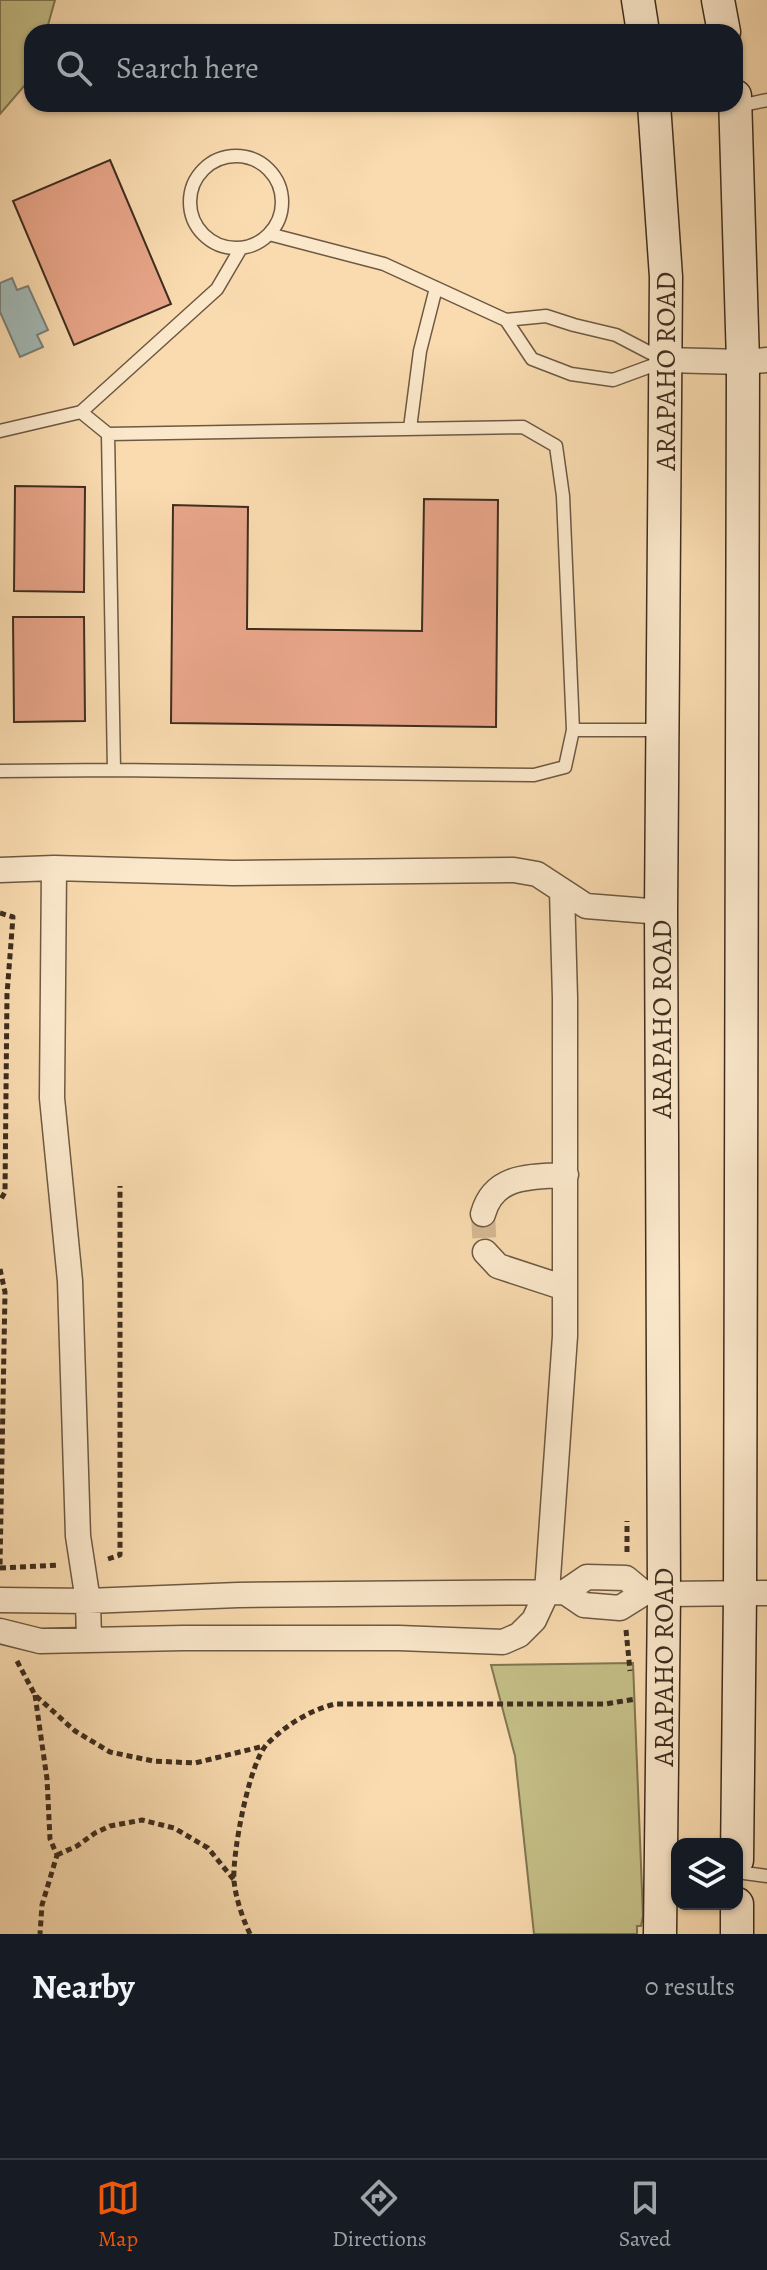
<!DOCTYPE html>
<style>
:root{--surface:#171b24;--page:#242831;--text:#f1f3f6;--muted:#9ea1a6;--line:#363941;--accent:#ea580c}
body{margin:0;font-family:Alegreya,serif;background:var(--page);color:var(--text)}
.controls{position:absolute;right:24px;bottom:24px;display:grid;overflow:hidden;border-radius:16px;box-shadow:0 2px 6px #0004}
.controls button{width:72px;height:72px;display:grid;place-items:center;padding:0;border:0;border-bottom:2px solid var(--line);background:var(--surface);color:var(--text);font:40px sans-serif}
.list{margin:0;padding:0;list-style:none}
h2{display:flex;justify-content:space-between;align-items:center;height:104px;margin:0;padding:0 32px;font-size:34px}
h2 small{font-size:26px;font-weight:400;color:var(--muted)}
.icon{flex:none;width:44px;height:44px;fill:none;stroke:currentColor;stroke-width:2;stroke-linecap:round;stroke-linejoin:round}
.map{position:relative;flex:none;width:767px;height:1934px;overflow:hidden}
.search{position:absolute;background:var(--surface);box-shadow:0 2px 6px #0004;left:24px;right:24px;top:24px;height:88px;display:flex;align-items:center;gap:20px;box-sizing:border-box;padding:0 28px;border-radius:24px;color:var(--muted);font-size:30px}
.sheet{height:224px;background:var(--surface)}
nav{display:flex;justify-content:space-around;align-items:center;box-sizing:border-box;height:112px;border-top:2px solid var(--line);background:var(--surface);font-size:22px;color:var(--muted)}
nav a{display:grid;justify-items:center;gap:4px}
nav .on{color:var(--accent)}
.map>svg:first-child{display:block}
.green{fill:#c4be86;stroke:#817652;stroke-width:2}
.water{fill:#a2b9b6;stroke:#7a817a;stroke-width:2}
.building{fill:#e8a589;stroke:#3e2e1f;stroke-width:2}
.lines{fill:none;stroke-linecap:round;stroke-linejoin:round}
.street-tunnel{stroke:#d4b892;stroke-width:24;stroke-dasharray:24 12;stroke-linecap:butt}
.lane-casing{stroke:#6d5943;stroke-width:15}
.street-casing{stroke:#6d5943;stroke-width:27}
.secondary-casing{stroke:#3e2e1f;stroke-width:35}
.path{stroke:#3e2e1f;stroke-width:5;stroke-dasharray:6 4;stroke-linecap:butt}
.lane{stroke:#fbe8cb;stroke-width:12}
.street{stroke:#fbe8cb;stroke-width:24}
.secondary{stroke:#fbe8cb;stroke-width:32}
.labels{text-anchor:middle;stroke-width:7;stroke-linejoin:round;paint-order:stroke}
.street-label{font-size:28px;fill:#3e2e1f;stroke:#fbe8cb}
</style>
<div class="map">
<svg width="767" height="1934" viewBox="0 0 767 1934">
<rect width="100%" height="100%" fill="#f9dbaf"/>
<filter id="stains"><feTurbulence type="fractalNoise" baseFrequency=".0025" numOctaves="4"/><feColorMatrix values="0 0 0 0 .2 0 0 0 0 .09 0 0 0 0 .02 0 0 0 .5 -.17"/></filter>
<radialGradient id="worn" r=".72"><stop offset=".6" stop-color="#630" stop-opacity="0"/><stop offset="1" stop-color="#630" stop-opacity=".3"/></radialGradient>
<path class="green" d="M0,0H55L46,32H32V77L0,114Z
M633,1663L643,1916L641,1926H637V1934H534L515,1756L491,1665Z"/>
<path class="water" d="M12,278L17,290L28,286L48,330L37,335L43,347L20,357L0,312V283Z"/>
<path class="building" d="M110,160L171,304L74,345L13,201Z
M15,486L85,487L84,592L14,591Z
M424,499L498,500L496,727L171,723L173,505L248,507L247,629L422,631Z
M13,617H84L85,721L14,722Z"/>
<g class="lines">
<path class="street-tunnel" d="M483,1214L485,1252"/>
<defs>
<path id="lane" d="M739,106L767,100
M190 202a46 46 0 1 1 92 0a46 46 0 1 1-92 0Z
M269,234L384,264L506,320L532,359L571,374L613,380L662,362
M506,320L546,316L574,325L616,335L662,359
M410,428L420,351L436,288
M0,431L81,412L217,289L241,248
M108,434L523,427L556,446L563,496L573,730L565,767L534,775L114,770
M573,730H661
M0,771L114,770L108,434L81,412
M737,1872L767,1876"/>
<path id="street" d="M665,360L743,362L767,360
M0,870L54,868
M483,1214C494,1174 531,1177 566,1175
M485,1252L498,1266L565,1288
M664,1594L767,1593
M0,1600L88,1601L238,1595L565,1592L587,1577L626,1578L644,1593L620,1608L584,1605L565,1592
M0,1631L40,1641L183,1638H399L503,1642L519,1635L534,1620L547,1592L565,1336V998L562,891
M89,1639L88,1601L78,1536L70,1281L52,1098L54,868L233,873L514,870L537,874L586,906L661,912"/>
<path id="secondary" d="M638,0L643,32
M718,0L724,32
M735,96L743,362L740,1594L737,1860
M654,104L666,277L661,912L664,1594L660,1934
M737,1904V1934"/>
</defs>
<use href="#lane" class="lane-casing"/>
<use href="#street" class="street-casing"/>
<use href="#secondary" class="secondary-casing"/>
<path class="path" d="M0,913L13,917L7,994L5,1192L0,1201
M0,1269L5,1292L0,1566
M627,1552V1521
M108,1559L120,1555V1186
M0,1568L59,1565
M626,1630L630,1671
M17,1661L35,1695L75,1731L110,1752L153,1761L195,1763L264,1746
M35,1695L47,1779L50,1839L57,1855L42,1905L40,1934
M57,1855L77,1846L95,1833L110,1826L142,1820L174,1828L208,1848L234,1880
M250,1934C242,1917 236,1899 234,1881C232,1854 249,1763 267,1744C286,1725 310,1710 335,1704H605L636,1699"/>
<use href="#lane" class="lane"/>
<use href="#street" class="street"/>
<use href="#secondary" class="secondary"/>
</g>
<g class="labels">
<g class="street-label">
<text transform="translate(665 371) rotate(-90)" y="10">ARAPAHO ROAD</text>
<text transform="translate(661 1019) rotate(-90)" y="10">ARAPAHO ROAD</text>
<text transform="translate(663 1667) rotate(-90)" y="10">ARAPAHO ROAD</text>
</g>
</g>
<rect width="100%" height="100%" filter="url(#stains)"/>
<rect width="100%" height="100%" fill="url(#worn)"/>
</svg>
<div class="controls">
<button><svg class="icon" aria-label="layers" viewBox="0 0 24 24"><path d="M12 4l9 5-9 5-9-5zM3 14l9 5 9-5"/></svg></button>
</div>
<div class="search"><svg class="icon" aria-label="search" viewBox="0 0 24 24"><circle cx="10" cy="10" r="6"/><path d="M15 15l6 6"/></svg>Search here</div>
</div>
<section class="sheet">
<h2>Nearby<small>0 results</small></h2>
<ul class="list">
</ul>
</section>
<nav>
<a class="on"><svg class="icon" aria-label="map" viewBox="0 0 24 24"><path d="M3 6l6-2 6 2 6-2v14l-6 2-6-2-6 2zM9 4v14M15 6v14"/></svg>Map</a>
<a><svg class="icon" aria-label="directions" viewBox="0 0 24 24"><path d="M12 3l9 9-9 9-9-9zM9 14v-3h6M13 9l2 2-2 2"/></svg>Directions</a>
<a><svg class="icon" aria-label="saved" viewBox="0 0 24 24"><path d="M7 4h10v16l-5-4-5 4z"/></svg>Saved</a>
</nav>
